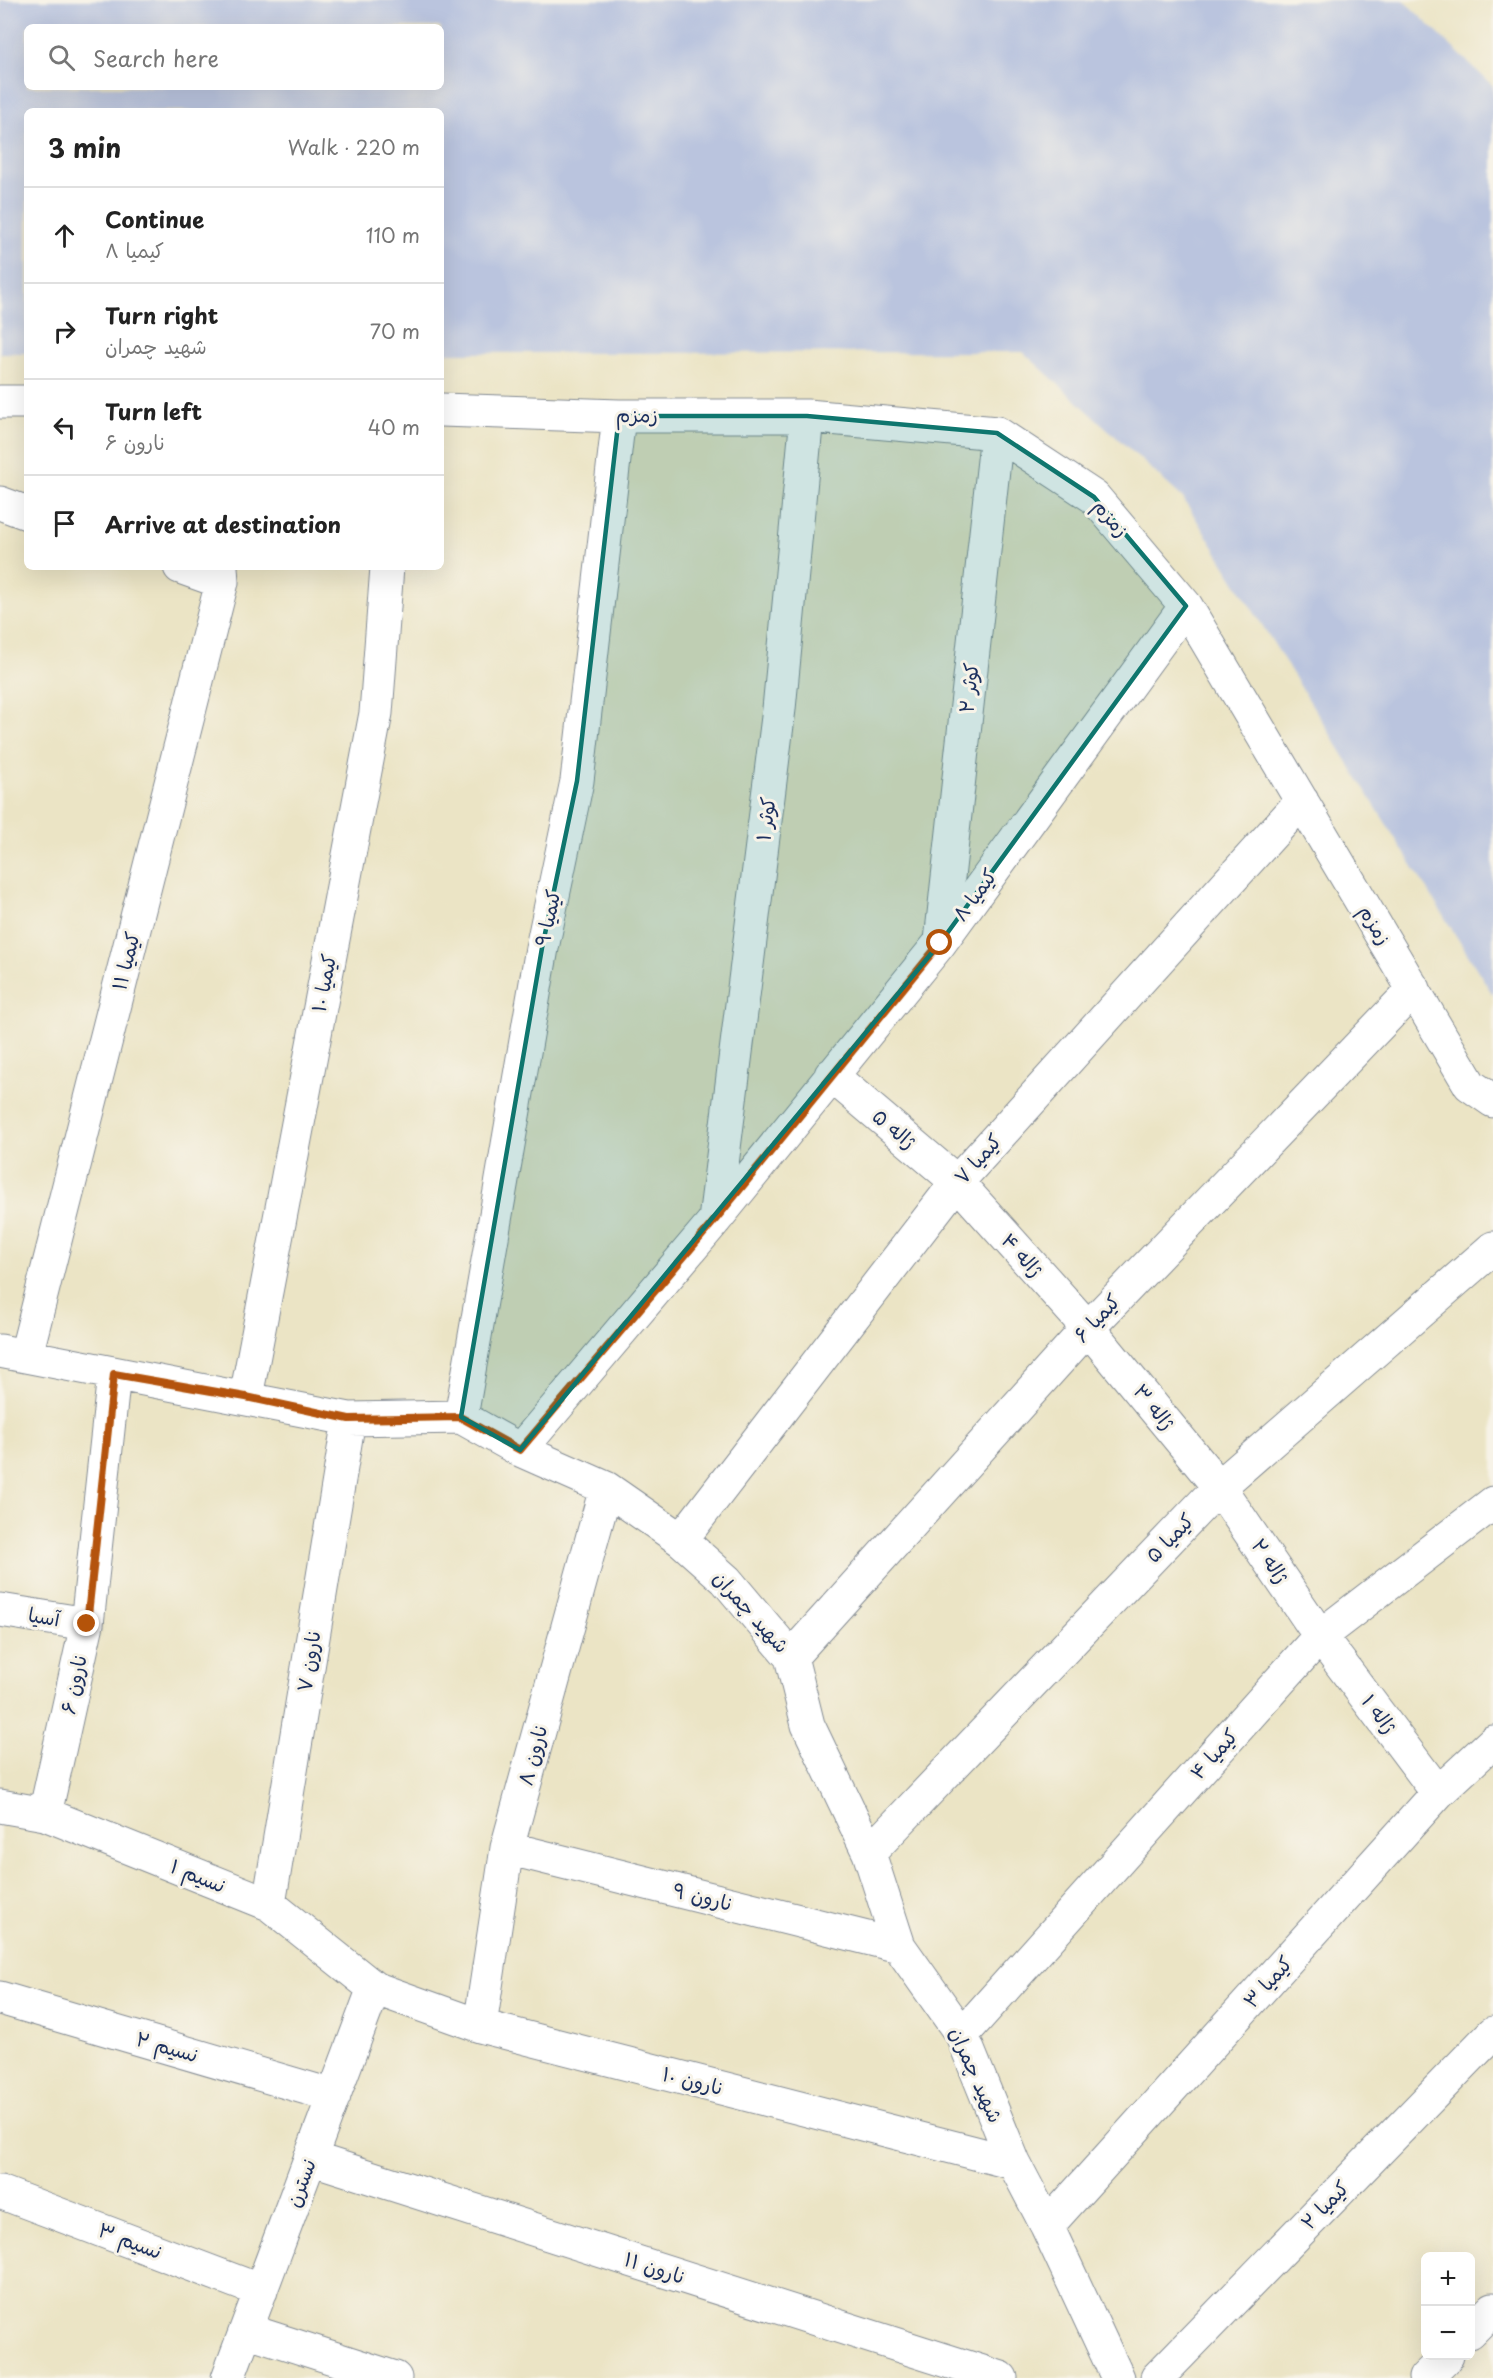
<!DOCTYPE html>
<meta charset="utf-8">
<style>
:root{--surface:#fff;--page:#f2f2f2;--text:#222;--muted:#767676;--line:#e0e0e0}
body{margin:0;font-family:"Playpen Sans","Playpen Sans Arabic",sans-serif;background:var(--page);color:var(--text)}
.controls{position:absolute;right:18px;bottom:18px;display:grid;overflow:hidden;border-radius:9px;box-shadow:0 6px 24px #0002}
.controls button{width:54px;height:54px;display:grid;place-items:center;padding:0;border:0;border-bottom:2px solid var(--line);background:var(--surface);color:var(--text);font:30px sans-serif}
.stop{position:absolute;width:18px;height:18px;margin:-14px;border:4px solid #b45309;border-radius:50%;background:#fff}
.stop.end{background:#b45309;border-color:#fff;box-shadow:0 2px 6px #0008}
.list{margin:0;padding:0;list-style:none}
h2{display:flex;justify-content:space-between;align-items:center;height:78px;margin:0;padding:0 24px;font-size:26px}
h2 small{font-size:20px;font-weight:400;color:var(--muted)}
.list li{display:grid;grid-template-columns:39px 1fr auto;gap:18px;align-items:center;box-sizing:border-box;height:96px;padding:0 24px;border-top:2px solid var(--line)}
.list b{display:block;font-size:22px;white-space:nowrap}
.list p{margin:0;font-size:20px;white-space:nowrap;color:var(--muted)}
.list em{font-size:20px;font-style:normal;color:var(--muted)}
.icon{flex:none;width:33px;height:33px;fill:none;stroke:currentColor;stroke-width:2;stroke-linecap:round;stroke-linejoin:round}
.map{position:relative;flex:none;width:1493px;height:2378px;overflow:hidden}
.search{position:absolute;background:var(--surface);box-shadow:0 6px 24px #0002;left:24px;top:24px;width:420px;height:66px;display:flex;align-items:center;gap:15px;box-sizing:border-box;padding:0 21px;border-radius:9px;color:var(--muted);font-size:22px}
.panel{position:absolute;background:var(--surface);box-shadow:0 6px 24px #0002;left:24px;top:108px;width:420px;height:462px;border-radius:9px}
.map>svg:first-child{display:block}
.industrial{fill:#bac4de;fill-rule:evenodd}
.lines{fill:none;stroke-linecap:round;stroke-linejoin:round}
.street-casing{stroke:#838a92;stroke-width:35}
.street{stroke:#fff;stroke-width:33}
.route{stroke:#b45309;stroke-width:8}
.marked{fill:#0f766e;fill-opacity:0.2;stroke:#0f766e;stroke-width:4.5;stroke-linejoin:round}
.labels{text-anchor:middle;stroke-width:6;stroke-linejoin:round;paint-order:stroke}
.street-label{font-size:20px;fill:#1b2f5e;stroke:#f7f3e8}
</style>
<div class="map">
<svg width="1493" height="2378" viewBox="0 0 1493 2378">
<rect width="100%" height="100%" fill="#f7f3e8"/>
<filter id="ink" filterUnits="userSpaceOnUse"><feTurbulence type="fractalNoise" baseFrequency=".0167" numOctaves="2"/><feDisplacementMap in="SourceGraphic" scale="12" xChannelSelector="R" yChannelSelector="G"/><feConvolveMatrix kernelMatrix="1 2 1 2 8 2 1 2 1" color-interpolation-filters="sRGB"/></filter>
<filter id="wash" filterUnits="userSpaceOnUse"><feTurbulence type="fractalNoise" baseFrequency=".008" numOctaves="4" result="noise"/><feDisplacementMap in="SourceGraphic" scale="24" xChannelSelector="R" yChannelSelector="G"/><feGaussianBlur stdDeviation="1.35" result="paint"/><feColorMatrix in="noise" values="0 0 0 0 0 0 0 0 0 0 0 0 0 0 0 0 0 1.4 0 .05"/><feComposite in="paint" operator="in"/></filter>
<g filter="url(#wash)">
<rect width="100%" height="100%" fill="#ebe4c5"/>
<path class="industrial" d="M0,0H1403L1493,86V995L1183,498L1023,352L441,353V111H27V353H0ZM27,27H441V87H27Z"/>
</g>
<g filter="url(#ink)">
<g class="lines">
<defs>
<path id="street" d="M0,402H27
M441,410L619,416H807L997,433L1094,497L1186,606L1470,1085L1493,1101
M0,503L27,513
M180,567L222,582
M941,941L997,433
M831,1075L957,1182L1088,1328L1219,1487L1320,1636L1438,1793
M715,1220L779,709L807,416
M0,1351L349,1419L461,1417L520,1450L606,1488L681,1540L726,1580L791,1657L808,1725L869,1853L899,1946L962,2035L1014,2163L1047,2226L1118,2378
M26,1355L222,582L221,567
M246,1397L376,713L387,567
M461,1417L542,948L577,781L619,416
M520,1450L715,1220L940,943L1186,606
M681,1540L957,1182L1302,801
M0,1610L87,1624
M791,1657L1088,1328L1414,989
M0,1806L45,1814L269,1904L374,1988L480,2026L1014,2163
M45,1814L87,1624L114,1374
M507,1848L899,1946
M869,1853L1219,1487L1493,1248
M269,1904L349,1419
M0,1998L334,2096
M480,2026L507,1848L606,1488
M962,2035L1320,1636L1493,1503
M310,2158L1001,2378
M0,2192L261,2291
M1047,2226L1438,1793L1493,1742
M246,2330L395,2378
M1470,2332L1493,2309
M228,2378L374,1988
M1157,2378L1493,2033
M1425,2378L1447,2356"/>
</defs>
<use href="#street" class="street-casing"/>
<use href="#street" class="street"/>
</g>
</g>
<g class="lines" filter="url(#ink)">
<path class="route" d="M87,1624L114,1374L246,1397L349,1419L460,1417L520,1450L715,1220L940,943"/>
</g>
<path class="marked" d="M619,416H807L997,433L1094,497L1186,606L940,943L520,1450L461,1417L542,948L577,781Z"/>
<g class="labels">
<g class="street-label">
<text transform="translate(637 415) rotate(1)" y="7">زمزم</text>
<text transform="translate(1111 518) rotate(49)" y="7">زمزم</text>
<text transform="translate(969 688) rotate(-84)" y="7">کوثر ۲</text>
<text transform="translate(766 819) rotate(-83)" y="7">کوثر ۱</text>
<text transform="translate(975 895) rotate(-54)" y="7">کیمیا ۸</text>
<text transform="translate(548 918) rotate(-78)" y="7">کیمیا ۹</text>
<text transform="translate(1375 925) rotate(59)" y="7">زمزم</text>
<text transform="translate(126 961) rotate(-76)" y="7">کیمیا ۱۱</text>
<text transform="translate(324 983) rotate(-79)" y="7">کیمیا ۱۰</text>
<text transform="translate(894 1129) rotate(40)" y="7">ژاله ۵</text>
<text transform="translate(978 1159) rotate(-48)" y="7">کیمیا ۷</text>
<text transform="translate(1022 1255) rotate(48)" y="7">ژاله ۴</text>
<text transform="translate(1097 1318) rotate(-47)" y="7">کیمیا ۶</text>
<text transform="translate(1154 1407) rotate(51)" y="7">ژاله ۳</text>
<text transform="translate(1170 1538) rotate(-46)" y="7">کیمیا ۵</text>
<text transform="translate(1270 1561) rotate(56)" y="7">ژاله ۲</text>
<text transform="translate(751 1612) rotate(48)" y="7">شهید چمران</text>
<text transform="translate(44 1617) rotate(9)" y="7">آسیا</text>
<text transform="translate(309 1661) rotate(-81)" y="7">نارون ۷</text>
<text transform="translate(74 1684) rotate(-78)" y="7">نارون ۶</text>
<text transform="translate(1379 1714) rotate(53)" y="7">ژاله ۱</text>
<text transform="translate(1214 1754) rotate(-48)" y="7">کیمیا ۴</text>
<text transform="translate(533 1755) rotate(-75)" y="7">نارون ۸</text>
<text transform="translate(198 1876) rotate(22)" y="7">نسیم ۱</text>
<text transform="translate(703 1897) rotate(14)" y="7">نارون ۹</text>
<text transform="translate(1268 1982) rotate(-48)" y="7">کیمیا ۳</text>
<text transform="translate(167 2047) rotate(16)" y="7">نسیم ۲</text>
<text transform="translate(976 2075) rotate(66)" y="7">شهید چمران</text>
<text transform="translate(693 2081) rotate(14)" y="7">نارون ۱۰</text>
<text transform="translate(301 2183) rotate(-69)" y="7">نسترن</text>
<text transform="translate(1325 2205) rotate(-46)" y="7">کیمیا ۲</text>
<text transform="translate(130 2241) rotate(21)" y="7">نسیم ۳</text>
<text transform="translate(655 2268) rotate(18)" y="7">نارون ۱۱</text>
</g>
</g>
</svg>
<div class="controls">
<button>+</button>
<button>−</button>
</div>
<div class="stop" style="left:940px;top:943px"></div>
<div class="stop end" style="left:87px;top:1624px"></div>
<div class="search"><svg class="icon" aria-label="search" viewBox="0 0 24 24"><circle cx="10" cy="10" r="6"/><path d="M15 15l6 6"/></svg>Search here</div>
<section class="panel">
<h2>3 min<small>Walk · 220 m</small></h2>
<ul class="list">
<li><svg class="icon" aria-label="ahead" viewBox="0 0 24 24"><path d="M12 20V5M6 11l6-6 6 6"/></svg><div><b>Continue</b><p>کیمیا ۸</p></div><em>110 m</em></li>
<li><svg class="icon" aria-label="right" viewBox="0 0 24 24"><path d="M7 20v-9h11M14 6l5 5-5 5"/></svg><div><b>Turn right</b><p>شهید چمران</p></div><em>70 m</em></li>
<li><svg class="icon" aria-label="left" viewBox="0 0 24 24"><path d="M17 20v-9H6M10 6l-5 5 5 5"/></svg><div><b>Turn left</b><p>نارون ۶</p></div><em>40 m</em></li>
<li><svg class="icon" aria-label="arrive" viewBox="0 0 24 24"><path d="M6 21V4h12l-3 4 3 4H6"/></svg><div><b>Arrive at destination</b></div></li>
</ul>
</section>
</div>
